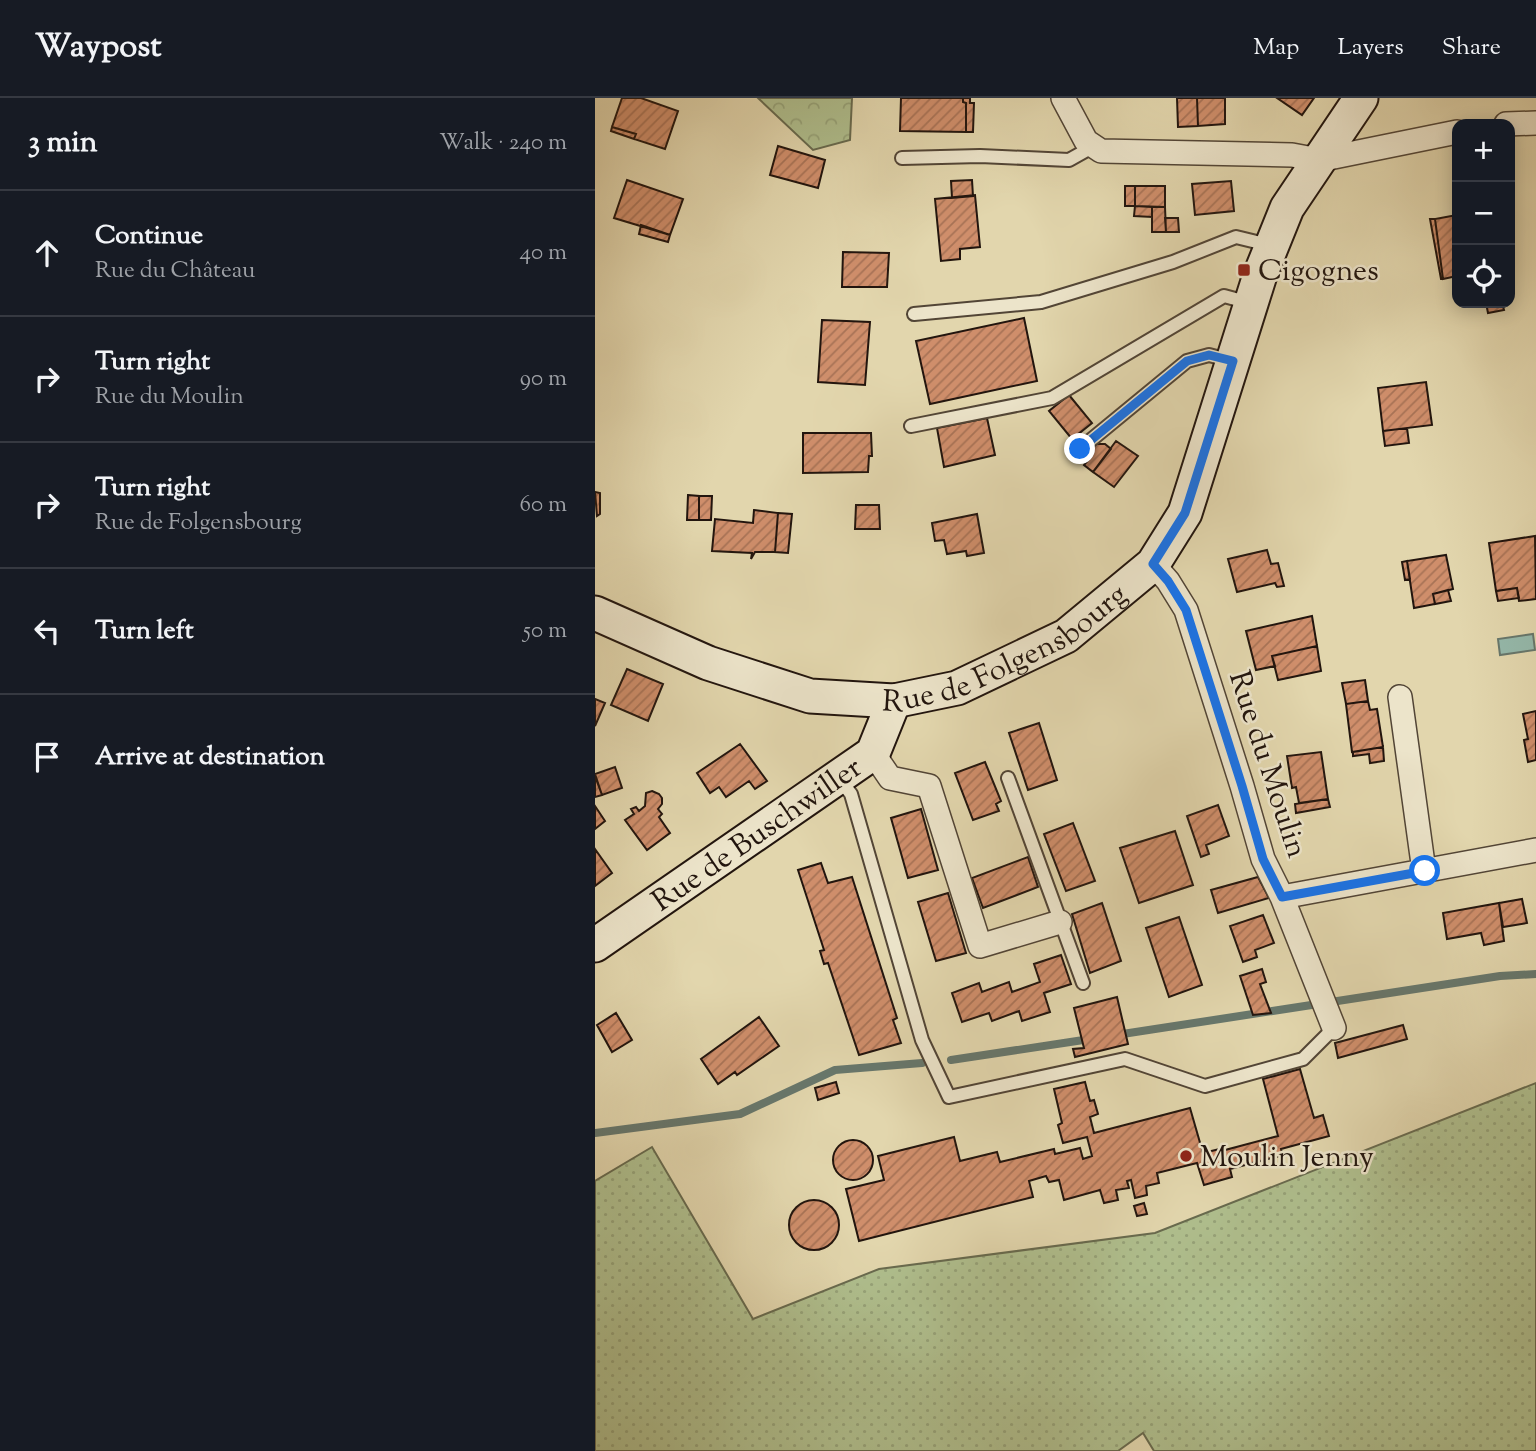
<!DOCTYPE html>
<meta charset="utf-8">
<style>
:root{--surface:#171b24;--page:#20242c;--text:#f1f3f6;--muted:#9ea1a6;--line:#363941}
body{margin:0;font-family:"Sorts Mill Goudy",serif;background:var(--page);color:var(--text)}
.controls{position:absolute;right:21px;top:21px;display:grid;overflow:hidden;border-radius:14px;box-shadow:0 4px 18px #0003}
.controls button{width:63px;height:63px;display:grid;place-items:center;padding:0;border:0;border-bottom:2px solid var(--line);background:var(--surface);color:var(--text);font:35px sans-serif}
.stop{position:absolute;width:21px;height:21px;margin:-16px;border:5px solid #1a73e8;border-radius:50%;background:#fff}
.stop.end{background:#1a73e8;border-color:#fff;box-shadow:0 2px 7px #0008}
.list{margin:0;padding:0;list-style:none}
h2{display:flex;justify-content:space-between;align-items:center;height:91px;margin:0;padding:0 28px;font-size:30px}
h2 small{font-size:23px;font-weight:400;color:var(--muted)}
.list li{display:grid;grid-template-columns:46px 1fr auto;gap:21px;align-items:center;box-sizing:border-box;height:126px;padding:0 28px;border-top:2px solid var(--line)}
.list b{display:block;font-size:26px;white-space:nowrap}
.list p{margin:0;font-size:23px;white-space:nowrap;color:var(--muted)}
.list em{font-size:23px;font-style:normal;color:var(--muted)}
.icon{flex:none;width:38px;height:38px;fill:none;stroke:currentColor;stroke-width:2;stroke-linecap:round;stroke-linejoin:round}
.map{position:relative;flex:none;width:941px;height:1353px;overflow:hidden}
header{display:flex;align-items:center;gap:42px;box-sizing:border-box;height:98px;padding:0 35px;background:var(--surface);border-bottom:2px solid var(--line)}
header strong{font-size:33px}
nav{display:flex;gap:38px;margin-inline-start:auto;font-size:24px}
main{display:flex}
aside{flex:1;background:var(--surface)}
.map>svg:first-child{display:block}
.grass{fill:url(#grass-dots);stroke:#686a4e;stroke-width:2}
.forest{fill:url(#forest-crowns);stroke:#686a4e;stroke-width:2}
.water{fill:#95b9ab;stroke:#67776c;stroke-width:2}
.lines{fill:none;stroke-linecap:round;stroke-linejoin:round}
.stream{stroke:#67776c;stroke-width:8}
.building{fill:url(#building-hatch);stroke:#22150e;stroke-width:2}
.lane-casing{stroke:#524536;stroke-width:16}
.street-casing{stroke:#524536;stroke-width:26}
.secondary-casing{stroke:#22150e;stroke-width:37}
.lane{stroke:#ece4ca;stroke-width:12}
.street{stroke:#ece4ca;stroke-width:23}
.secondary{stroke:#ece4ca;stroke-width:33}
.route{stroke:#1a73e8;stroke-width:9}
.poi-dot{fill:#8f2418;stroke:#ece4ca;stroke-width:2.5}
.labels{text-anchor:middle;stroke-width:5;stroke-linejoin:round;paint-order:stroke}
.poi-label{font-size:30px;fill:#22150e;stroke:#ece4ca;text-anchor:start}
.street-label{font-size:30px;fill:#22150e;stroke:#ece4ca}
</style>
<header>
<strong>Waypost</strong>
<nav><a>Map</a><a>Layers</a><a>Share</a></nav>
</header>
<main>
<aside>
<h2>3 min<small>Walk · 240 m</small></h2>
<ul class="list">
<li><svg class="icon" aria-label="ahead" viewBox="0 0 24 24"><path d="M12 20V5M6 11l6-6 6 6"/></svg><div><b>Continue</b><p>Rue du Château</p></div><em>40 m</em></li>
<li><svg class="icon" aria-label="right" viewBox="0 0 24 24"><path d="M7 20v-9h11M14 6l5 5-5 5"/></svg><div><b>Turn right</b><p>Rue du Moulin</p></div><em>90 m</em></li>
<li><svg class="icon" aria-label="right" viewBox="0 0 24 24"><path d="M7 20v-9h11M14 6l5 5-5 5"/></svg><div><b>Turn right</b><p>Rue de Folgensbourg</p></div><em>60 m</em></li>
<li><svg class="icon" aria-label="left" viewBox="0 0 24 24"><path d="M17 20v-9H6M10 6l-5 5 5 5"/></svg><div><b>Turn left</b></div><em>50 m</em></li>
<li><svg class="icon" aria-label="arrive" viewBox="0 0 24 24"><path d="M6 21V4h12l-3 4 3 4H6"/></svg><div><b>Arrive at destination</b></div></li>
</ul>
</aside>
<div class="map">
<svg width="941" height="1353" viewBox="0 0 941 1353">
<defs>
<pattern id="grass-dots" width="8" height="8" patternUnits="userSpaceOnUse" patternTransform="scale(1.75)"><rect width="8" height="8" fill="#afbe8d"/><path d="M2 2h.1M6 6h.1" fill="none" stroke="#96a278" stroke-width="1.8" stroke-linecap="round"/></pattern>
<pattern id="forest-crowns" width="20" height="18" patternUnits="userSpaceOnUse" patternTransform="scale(1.75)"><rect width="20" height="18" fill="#afbe8d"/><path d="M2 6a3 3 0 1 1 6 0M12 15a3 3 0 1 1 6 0" fill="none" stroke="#96a278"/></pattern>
<pattern id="building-hatch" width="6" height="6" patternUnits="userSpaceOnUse" patternTransform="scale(1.75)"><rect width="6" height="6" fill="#cf8e6b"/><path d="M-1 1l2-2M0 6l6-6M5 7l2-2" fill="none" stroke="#a87356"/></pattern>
</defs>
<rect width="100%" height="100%" fill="#e2d6ad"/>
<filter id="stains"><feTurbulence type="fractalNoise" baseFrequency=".00286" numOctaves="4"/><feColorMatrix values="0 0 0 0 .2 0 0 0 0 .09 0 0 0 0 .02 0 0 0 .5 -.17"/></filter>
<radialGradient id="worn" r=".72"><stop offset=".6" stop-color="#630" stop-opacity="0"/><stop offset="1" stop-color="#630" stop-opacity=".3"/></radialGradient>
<path class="grass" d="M941,985V1353H559L548,1335L523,1353H0V1083L57,1049L158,1221L284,1171L560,1135Z"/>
<path class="forest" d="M163,0H257L255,42L218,52Z"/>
<path class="water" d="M938,536L940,552L905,557L903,541Z"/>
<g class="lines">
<path class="stream" d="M521,937L905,878L941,876
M356,962L495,941
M0,1035L145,1016L240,972L327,965"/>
</g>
<path class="building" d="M27,0H46L83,13L70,51L39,41L41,36L17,29Z
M306,0H368V4L371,5V34L305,33Z
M368,0H375V5H379L378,34H371V5L368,4Z
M582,0H602L603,28L583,29Z
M602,0H630V26L603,28Z
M682,0H719L707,17Z
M17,29L41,36L39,41L16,33Z
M183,48L230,62L223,90L175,77Z
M32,82L88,101L75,137L19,120Z
M377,82L378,98L357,100L356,83Z
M636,83L639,113L600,117L597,86Z
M530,88H540V108H530Z
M540,88H570V109L540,108Z
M380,97L385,149L365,151V161L346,163L340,101Z
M540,108L557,109V119L539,118Z
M557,109H570L571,134H557Z
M862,117V178L848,181L840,121Z
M570,120H583L584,134H571Z
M835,121H840L848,181H846Z
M46,127L75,137L73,144L44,136Z
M248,154L294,155L292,189H247Z
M891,205H907L909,212L893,215Z
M429,220L442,283L335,306L321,243Z
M227,222L275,224L270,287L223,284Z
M831,284L837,327L788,333L783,290Z
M474,297L497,325L477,341L454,313Z
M392,320L400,357L349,369L342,330Z
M812,330L814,345L790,348L788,333Z
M208,335H276L277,358H274L273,374L208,375Z
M521,343L543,358L519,389L498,374Z
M499,346H510L516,351L498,374L489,367L494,361L489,357Z
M0,394L5,395V416L2,418Z
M93,397L104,398V422H92Z
M104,398H117L116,422H104Z
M261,407H284L285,431H260Z
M159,412L183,415L180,454H160L156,461L157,455L117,453L120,421L158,425Z
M183,415L197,416L193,455L180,454Z
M382,416L389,455L372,458L371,453L352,456L349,442L340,443L337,425Z
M940,438L941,501L924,503L922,490L901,493L894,445Z
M672,452L676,466L683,465L689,488L682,489L680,485L642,494L633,461Z
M851,457L858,491L838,496L840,506L819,510L812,463Z
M812,463L815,481L810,482L807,464Z
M922,490L924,500L903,503L901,493Z
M853,492L856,503L840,506L838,496Z
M717,518L722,548L677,558L680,568L661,572L651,533Z
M722,548L726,573L683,582L677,558Z
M32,571L68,586L53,623L16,607Z
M770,582L773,603L751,606L747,585Z
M0,601L10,605L0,628Z
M773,603L775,612L782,611L788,649L757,654L751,606Z
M941,613V662L933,664L929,642L933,641L928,616Z
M444,625L462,682L433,692L414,635Z
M145,646L172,683L160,691L154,683L131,699L124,689L115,695L102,675Z
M788,649L789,663L775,665L774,656L758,658V654Z
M726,654L733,701L704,705L701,689L697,690L692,658Z
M390,664L406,703L401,706L404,713L378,722L360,675Z
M20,669L27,690L7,697L0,676Z
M0,678L7,697L0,699Z
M57,693L64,696L67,700V706L63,711L67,716L64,719L75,735L52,752L30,722L39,716L36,711L41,709L44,713L50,708L51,695Z
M733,701L735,709L701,715L700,706Z
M623,707L634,738L611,747L614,756L606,759L592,718Z
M0,708L10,723L0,731Z
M326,711L343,772L313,780L296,720Z
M478,725L500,783L471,793L449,736Z
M580,733L598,787L544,805L525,750Z
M0,751L17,775L0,788Z
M433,759L443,789L388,810L377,780Z
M226,765L233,785L257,779L302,920L298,922L306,945L264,957L233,865L229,866L225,853L229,852L203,772Z
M663,779L674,800L623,815L616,792Z
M353,795L371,855L341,863L323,804Z
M927,801L932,825L908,829L904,805Z
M507,805L526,863L495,875L477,816Z
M904,805L909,843L889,847L886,835L852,841L848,815Z
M668,817L679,845L660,852L662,859L648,864L635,828Z
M584,819L607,887L574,899L551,830Z
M466,857L476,886L449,895L455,914L427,923L424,913L397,923L394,915L367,924L357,895L384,885L387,894L414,884L417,894L445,884L439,866Z
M667,871L671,884L665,886L676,915L658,917L645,878Z
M522,899L533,946L480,959L478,951L489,950L479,910Z
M21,915L37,942L17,954L2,927Z
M164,919L184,948L142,977L140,974L123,986L106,961Z
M808,927L812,941L743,960L740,945Z
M705,971L719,1020L728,1017L734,1038L686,1051L688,1057L635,1071L637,1079L609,1087L602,1065L562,1075L564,1085L551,1088L552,1097L540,1100L536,1082L532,1083L534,1090L521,1092L523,1102L509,1105L505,1092L469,1102L464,1082L454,1084L451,1078L434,1083L438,1099L264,1143L251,1091L289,1082L283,1058L359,1039L365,1063L402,1054L405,1064L459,1051L460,1056L485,1050L488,1061L497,1058L492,1039L468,1045L463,1027L467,1025L459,991L490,984L495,1003L499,1002L503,1016L495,1019L499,1035L595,1010L608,1055L629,1050L630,1052L683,1038L668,981Z
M241,984L244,995L223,1002L220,990Z
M238 1062a20 20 0 1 1 40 0a20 20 0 1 1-40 0Z
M194 1127a25 25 0 1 1 50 0a25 25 0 1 1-50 0Z
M549,1105L552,1116L542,1118L539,1108Z"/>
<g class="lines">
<defs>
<path id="lane" d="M307,60L385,58L474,62L499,48
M319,216L446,204L578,164L641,139L674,147
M316,328L457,300L629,198L655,205
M485,351L592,263L614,257L637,263
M243,679L256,696L327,942L354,999L530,961L610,988L708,961L739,930
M413,680L488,885"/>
<path id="street" d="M468,0L491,43L506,53L697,57L724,62L862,34
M911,26L941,25
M558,466L573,483L591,512L647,688L668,761L687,799L739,930
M805,599L829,773
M278,655L295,680L334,688L385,848L465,824
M687,799L941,752"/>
<g id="secondary">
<path id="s1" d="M0,515L113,565L215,598L299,603L362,590L471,538L558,466L590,415L665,177L692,110L766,0"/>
<path id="s2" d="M0,847L278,655L299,603"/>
</g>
</defs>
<use href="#lane" class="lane-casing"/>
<use href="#street" class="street-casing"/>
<use href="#secondary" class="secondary-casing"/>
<use href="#lane" class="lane"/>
<use href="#street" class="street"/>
<use href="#secondary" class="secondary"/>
</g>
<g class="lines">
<path class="route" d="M485,351L592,263L614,257L638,263L590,415L558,466L573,483L591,512L647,688L668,761L687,799L830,773"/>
</g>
<g class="poi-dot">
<rect x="642" y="165" width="14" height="14" rx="3.5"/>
<circle cx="591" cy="1058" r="7"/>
</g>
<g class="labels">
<g class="poi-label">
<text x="663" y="182">Cigognes</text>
<text x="605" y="1068">Moulin Jenny</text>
</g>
<g class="street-label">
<text dy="10" stroke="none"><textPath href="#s1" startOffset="438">Rue de Folgensbourg</textPath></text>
<text transform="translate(674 666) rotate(72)" y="10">Rue du Moulin</text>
<text dy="10" stroke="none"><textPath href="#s2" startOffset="196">Rue de Buschwiller</textPath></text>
</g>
</g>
<rect width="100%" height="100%" filter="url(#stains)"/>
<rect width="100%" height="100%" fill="url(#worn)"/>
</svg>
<div class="controls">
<button>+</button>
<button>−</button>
<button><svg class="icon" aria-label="locate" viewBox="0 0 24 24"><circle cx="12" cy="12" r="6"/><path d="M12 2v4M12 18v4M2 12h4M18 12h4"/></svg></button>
</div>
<div class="stop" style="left:830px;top:773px"></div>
<div class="stop end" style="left:485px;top:351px"></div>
</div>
</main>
